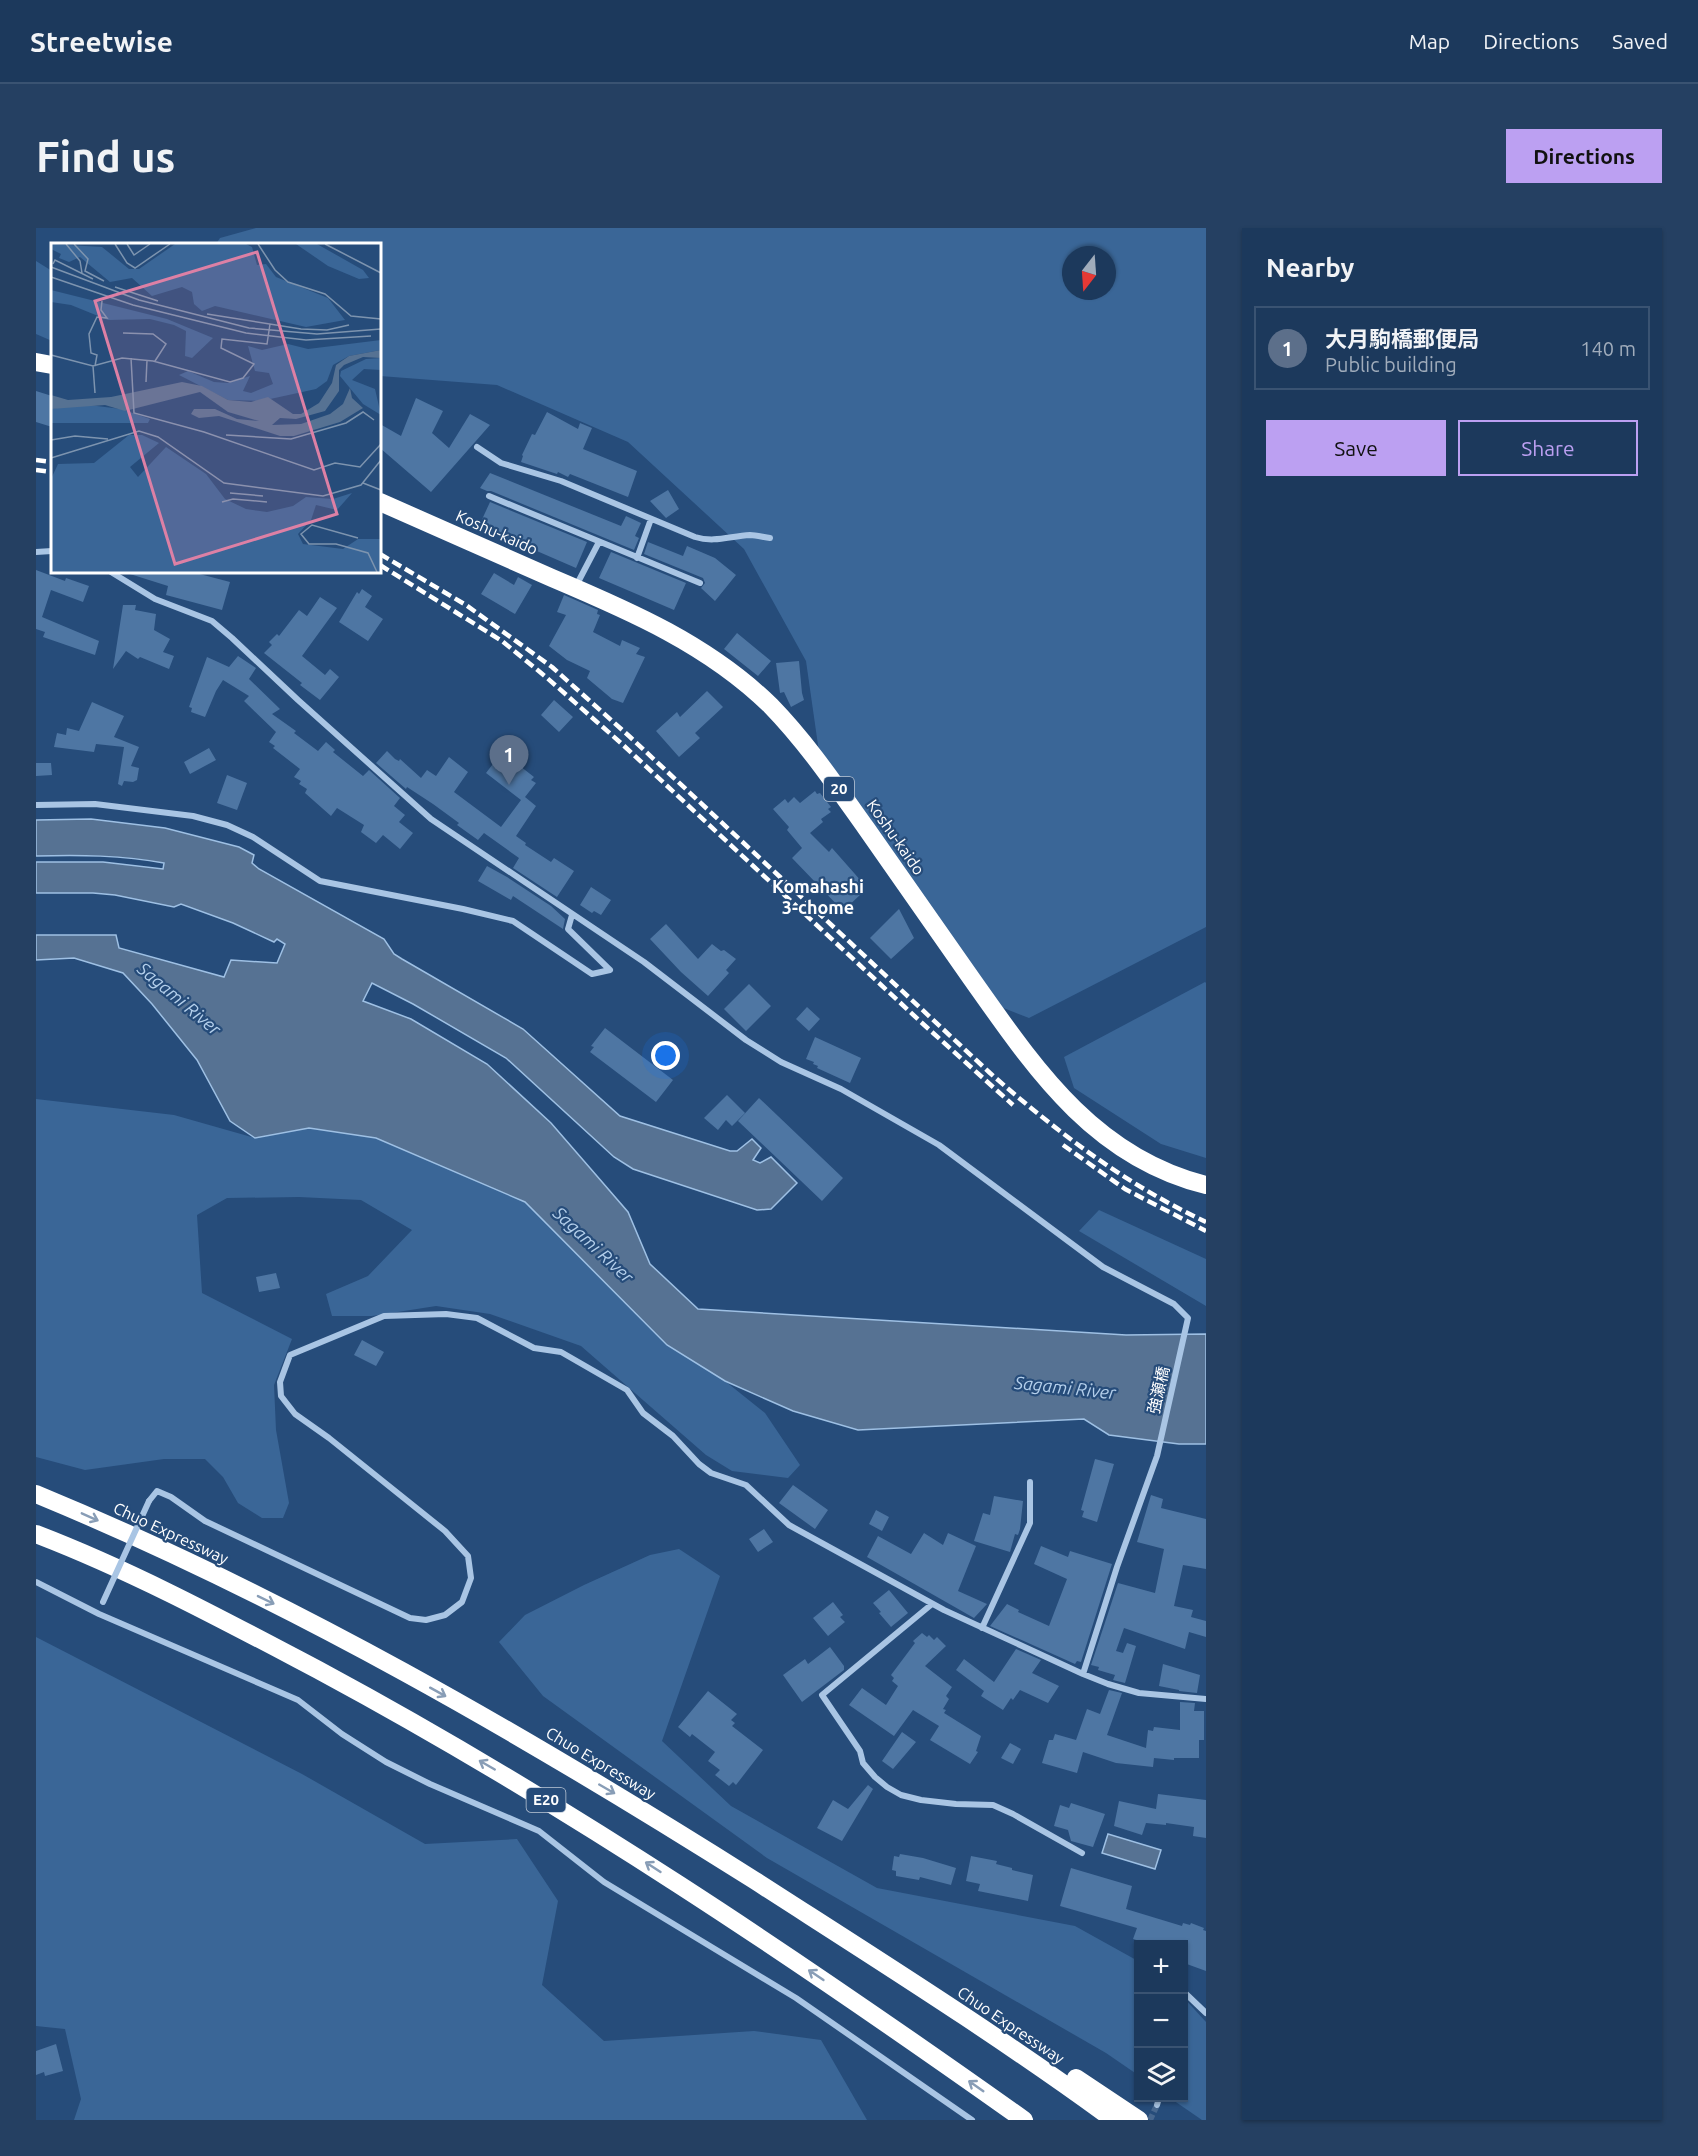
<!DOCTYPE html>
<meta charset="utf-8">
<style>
:root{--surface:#1c395c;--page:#254062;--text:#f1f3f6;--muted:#a0acbb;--line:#3a5372;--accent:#bca0f2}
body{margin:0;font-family:Ubuntu,"Noto Sans JP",sans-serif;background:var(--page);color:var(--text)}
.controls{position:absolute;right:18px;bottom:18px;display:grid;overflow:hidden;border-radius:0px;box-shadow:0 2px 4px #0004}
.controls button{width:54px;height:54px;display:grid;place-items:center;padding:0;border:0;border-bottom:2px solid var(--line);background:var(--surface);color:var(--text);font:30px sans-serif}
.compass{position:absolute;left:1026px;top:18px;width:54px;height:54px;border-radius:50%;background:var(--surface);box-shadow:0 2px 4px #0004;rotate:197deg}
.you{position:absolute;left:630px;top:828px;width:21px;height:21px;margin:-15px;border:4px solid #fff;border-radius:50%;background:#1a73e8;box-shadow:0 0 0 9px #1a73e833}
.badge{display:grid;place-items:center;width:39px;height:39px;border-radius:50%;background:var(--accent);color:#fff;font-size:20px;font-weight:700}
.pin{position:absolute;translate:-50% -50px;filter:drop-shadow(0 2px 3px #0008)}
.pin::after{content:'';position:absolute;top:32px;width:21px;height:18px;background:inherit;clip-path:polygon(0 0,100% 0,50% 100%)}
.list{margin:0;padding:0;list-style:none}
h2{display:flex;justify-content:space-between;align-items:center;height:78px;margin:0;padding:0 24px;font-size:26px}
h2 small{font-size:20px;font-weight:400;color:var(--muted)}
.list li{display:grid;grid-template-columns:39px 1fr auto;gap:18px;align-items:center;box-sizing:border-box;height:84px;margin:0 12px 12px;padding:0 12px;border:2px solid var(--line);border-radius:0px}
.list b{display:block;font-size:22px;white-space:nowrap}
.list p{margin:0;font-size:20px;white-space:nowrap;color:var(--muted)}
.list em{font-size:20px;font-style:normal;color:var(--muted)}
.actions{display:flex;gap:12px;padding:18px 24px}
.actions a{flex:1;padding:14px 0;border:2px solid var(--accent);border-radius:0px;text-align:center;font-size:21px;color:var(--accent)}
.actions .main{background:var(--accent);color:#111}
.icon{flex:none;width:33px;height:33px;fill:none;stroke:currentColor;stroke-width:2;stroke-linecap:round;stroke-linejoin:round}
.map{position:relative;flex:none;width:1170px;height:1892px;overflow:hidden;border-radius:0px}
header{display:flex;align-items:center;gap:36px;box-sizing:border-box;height:84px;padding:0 30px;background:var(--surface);border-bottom:2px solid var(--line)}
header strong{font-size:28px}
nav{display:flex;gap:33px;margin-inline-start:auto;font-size:21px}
.intro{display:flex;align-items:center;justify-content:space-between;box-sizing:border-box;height:144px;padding:0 36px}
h1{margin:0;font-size:42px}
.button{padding:15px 27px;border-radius:0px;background:var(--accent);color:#111;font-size:21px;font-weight:700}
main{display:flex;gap:36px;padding:0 36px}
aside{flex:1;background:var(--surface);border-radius:0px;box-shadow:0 2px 4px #0004}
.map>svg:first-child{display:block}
.green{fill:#3a6697;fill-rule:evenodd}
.water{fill:#567293;stroke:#9ec0e4;stroke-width:1.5}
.building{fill:#4e76a3}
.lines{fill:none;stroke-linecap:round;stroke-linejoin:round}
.street-tunnel{stroke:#47678e;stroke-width:6;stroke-dasharray:6 3;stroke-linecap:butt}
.street{stroke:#a9c5e4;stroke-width:6}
.highway{stroke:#fff;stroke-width:18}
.rail{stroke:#fff;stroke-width:4.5;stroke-dasharray:10 4.5;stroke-linecap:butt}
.street-bridge{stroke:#a9c5e4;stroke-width:6}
.oneway{stroke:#889db6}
.labels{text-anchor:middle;stroke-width:4.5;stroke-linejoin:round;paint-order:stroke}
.shield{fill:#264c7a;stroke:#bec9d7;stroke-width:1.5}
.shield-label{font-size:15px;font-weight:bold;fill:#fff}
.street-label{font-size:16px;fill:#fff;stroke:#264c7a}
.neighbourhood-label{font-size:18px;font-weight:bold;fill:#fff;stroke:#264c7a}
.water-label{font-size:18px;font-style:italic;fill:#b4cfeb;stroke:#264c7a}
.inset-road{fill:none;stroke:#7d94af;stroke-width:1.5}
.view{fill:#dd80a5;fill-opacity:0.15;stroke:#dd80a5;stroke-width:3}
.inset-edge{fill:none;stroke:#fff;stroke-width:3}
</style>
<header>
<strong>Streetwise</strong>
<nav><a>Map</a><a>Directions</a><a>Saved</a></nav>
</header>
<div class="intro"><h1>Find us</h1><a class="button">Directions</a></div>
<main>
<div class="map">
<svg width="1170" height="1892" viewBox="0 0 1170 1892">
<rect width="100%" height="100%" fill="#264c7a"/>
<path class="green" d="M220,0H1170V699L993,790L960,777L783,524L770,433L708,321L592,214L461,157L344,148V16H180L184,10ZM1035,27H1071V63H1035Z
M0,33L16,43V113L0,106Z
M1169,754L1170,755V930L1125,916L1038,860L1028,829Z
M0,871L138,887L219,910L273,900L340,910L489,974L631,1117L689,1153L729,1185L764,1237L752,1250L696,1243L670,1227L545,1118L454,1086L400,1078L336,1088H296L290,1066L332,1048L376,1002L325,972L263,969L191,970L161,987L166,1065L256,1111L238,1157L240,1202L253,1275L247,1290H226L202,1275L187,1249L169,1231H128L49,1242L0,1229Z
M1063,982L1170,1031V1078L1043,1003Z
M643,1321L684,1348L626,1513L695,1578L841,1660L1039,1698L1102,1733V1847L1070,1825L731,1630L507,1468L463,1414L489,1387L548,1357L614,1327Z
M0,1409L266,1546L389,1616L481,1611L522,1673L506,1757L568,1813L718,1803L785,1812L831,1892H38L45,1871L29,1801L0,1798Z
M1148,1770L1170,1794V1892H1166L1134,1870H1148Z"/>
<path class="water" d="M55,591L129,600L203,619L218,627L216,635L223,641L348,711L358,726L366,731L487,801L584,888L694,923H701L716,911L725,920L717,932L724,935L735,929L761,955L735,981L721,982L597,941L578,929L470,830L377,776L336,755L327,773L375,791L451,836L515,895L554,940L592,984L614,1036L662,1081L1090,1107L1170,1106V1216H1143L1073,1207L1048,1191L822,1202L757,1183L689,1153L631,1117L489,974L340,910L273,900L219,910L194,893L161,832L116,776L87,745L38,730L0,732V707H80L83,720L188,749L195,732L241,735L249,716L241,711L238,714L197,695L145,676L138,679L79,667L57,665H0V634H67L127,641L128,635C86,627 43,627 0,628V592Z
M1072,1606L1125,1622L1119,1641L1066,1625Z"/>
<path class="building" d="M0,163L16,168V199L0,194Z
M380,170L407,183L396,205L413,220L434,186L454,197L395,264L344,220V196L365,208Z
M511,184L542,201L544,195L556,200L547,221L601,243L592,269L534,246L532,249L522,244L521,246L485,234L487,228L486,227L496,206L499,207Z
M454,245L585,298L590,288L605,295L599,308L603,310L598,322L455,263H451L444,260Z
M632,262L643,281L630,290L614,273Z
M454,274L551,314L540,340L443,298Z
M612,314L647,328L651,318L679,330L700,347L679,373L665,360L669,355L667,350L608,326Z
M575,324L650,355L638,382L563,350Z
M0,342L29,353L30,350L53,358L47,374L15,362L6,389L63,413L59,427L7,409L9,404L0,401Z
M94,344H156L194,354L186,382L130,367L132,358L94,346Z
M458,345L478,357L482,349L496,357L479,386L445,366Z
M326,361L336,368L329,379L347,391L332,413L303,394L321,364L323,366Z
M528,367L562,382L561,386L564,387L557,404L584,418L586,412L604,420L600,426L609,429L587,475L576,471L551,450L554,443L531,432L513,418L530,387L521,384Z
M284,369L301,380L266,428L289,447L294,441L303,449L284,472L264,457L266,455L228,425L236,417L233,414L241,406L243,408L263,382L271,388Z
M87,377H100L99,382L120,386L118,402L134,411L127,424L138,428L133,441L104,429L102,431L90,423L77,441Z
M701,405L735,433L722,448L688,421Z
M202,428L220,440L213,451L244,481L236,486L260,503L258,505L282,523L290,514L299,522L297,524L327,548L333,542L364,570L358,578L369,587L363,594L377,605L364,621L347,607L340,615L325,604L328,597L301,580L295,588L269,565L271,561L263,556L265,553L258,549L264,541L237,520L239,518L233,514L240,504L208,473L213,468L187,452L180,463L169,489L155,484L156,480L153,479L171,429L193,439Z
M763,433L766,465L768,472L755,479L748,464L744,465L740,435Z
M671,463L687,479L659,505L664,510L643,529L620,503L641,484L644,489Z
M518,472L537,489L523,504L505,487Z
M56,474L88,488L78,509L103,519L95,538L103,540L101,552L97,554L88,553L86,558L82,556L88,519L60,516L58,524L18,519L21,505L30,507L31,500L43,503Z
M173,520L180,532L154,546L148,534Z
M351,523L359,531L363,533L364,531L385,550L391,542L400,548L413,529L432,544L418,564L465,599L485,572L450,545L466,524L498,549L495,552L500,555L489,569L500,578L480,608L490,615L489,617L515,634L518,630L538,643L521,669L477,640L483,630L448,605L442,612L421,597L423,595L397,576L371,559L370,561L340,535Z
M0,535H15L16,547L0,548Z
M191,547L211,555L201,582L181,575Z
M779,563L781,566L784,565L795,579L792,581L795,584L785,591L787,594L774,605L793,624L796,620L826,654L819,660L825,666L807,683L756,630L766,620L751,602L753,599L737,581L749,571L752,575L758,569L764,575Z
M451,638L471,649L515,678L529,691L527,701L477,668L475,672L442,653Z
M555,659L575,672L565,687L558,683L556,685L544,677Z
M863,681L878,710L855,731L834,710Z
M630,696L662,731L676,716L685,723L688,722L700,731L690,742L693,745L672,768L645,744L614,711Z
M713,756L735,778L710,803L688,781Z
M771,779L784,791L773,803L760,791Z
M569,800L637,852L620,874L554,824L558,819L555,818Z
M779,809L825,830L814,855L781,840L782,838L777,836L778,834L770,831Z
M691,867L709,885L696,898L690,892L682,902L668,890Z
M723,870L807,950L786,973L702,893Z
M240,1045L244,1060L223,1064L220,1049Z
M326,1112L348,1124L340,1138L318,1127Z
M1059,1231L1078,1236L1061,1294L1046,1289L1048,1283L1045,1282Z
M757,1257L792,1282L779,1301L743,1275Z
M1115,1267L1127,1271L1125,1280L1170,1291V1341L1147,1337L1138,1378L1157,1382L1155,1389L1170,1393V1409L1153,1404L1149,1421L1088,1400L1080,1423L1087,1425L1091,1415L1100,1418L1089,1455L1077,1452L1079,1447L1062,1442L1063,1439L1055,1437L1082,1355L1119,1365L1128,1321L1101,1314Z
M958,1268L987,1273L984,1301L982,1307L979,1306L974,1324L938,1313L947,1285L954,1287Z
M840,1282L853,1289L846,1303L833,1296Z
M728,1301L737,1314L722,1324L713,1311Z
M888,1305L907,1317L912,1305L940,1318L922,1363L951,1376L938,1390L831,1329L842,1308L875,1326Z
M1005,1318L1032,1329L1034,1323L1076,1336L1045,1434L1041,1433L1039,1436L954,1398L971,1376L983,1382L982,1384L1013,1398L1031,1351L998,1336Z
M853,1362L872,1385L855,1399L843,1385L845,1384L837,1375Z
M797,1374L807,1387L804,1389L809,1394L792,1408L777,1390Z
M886,1405L891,1409L893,1407L898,1412L901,1409L910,1418L889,1438L916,1459L910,1468L913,1471L907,1481L910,1482L908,1485L945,1508L940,1523L942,1524L934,1536L894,1512L903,1498L877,1482L858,1508L813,1477L826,1460L850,1477L862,1458L856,1453L858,1450L855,1447L879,1415L877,1413Z
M794,1419L808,1438V1442L766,1474L747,1447L769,1431L772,1436Z
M980,1421L1005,1432L996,1445L1023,1458L1012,1475L984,1462L977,1472L975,1470L967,1482L945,1468L948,1463L920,1442L928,1431L958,1454Z
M1127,1436L1164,1447L1161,1465L1143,1463V1462L1123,1458Z
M1073,1462L1086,1465L1071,1507L1110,1520L1112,1502L1117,1503L1118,1499L1144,1502V1474L1159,1475L1158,1483H1168V1512H1163V1530H1138V1532L1118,1530L1117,1539L1080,1535L1047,1524L1041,1545L1006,1535L1013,1512H1017L1019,1506L1040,1512L1051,1481L1064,1486Z
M672,1463L701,1486L695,1492L699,1495L696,1498L727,1522L700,1557L697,1554L693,1558L679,1547L684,1542L672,1533L679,1524L656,1506L654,1509L642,1499Z
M866,1504L880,1514L857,1541L846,1533Z
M974,1515L985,1521L977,1536L965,1530Z
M832,1557L837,1561L806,1613L781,1600L797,1572L812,1581Z
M1122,1566L1170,1572V1610L1157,1608L1158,1599L1130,1595V1597L1110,1595L1106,1607L1078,1598L1083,1573L1120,1581Z
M1035,1575L1069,1586L1057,1619L1035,1613L1032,1602L1018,1598L1024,1577L1033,1580Z
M864,1626L887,1630L920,1640L915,1657L884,1649L883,1652L860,1648V1643L856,1642L858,1628L863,1629Z
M935,1628L961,1633L960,1636L976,1640V1642L997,1647L992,1673L942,1663L944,1656L930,1653Z
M1035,1640L1096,1658L1090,1681L1146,1698L1147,1695L1154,1697L1155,1695L1168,1700L1167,1702L1170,1703V1743L1148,1735V1716H1113L1097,1711L1101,1700L1024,1678Z
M20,1816L27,1843L9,1848L8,1844L0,1847V1823Z"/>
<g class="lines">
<path class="street-tunnel" d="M1114,1892L1121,1877"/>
<path class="street" d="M441,219L465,235L525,253L659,309C679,315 694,308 714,307C720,307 727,309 734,310
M453,268L664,355
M0,324L16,323
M601,330L615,291
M75,344L119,371L176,393L196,410L262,472L395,591L608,734L710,812L745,834L805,861L903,917L1067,1039L1138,1076L1152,1090L1121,1228L1081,1339L1047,1446
M540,358L563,314
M0,577L59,576L157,588L191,597L217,609L284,653L427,681L477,693L556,746L574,742
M536,687L532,701L574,742
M113,1273L121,1263L135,1269L169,1293L374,1390L390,1392L409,1387L426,1374L435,1350L432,1328L409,1303L293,1210L259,1186L245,1168L244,1154L254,1127L348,1088L410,1086L441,1090L498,1120L525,1124L591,1162L607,1185L637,1208L663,1236L675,1245L710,1257L753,1297L908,1382L1047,1446L1072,1456L1103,1465L1170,1471
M0,1354L63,1386L262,1472L306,1506L350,1534L394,1556L503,1603L568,1654L760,1770L936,1892
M896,1376L786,1467L824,1523L827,1535L839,1549L851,1559L865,1567L885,1572L920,1576L957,1577L977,1586L1046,1625
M946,1400L994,1295V1254
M1148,1764L1170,1785
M1148,1812L1149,1821L1148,1824
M1121,1877L1123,1870"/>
<path class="highway" d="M0,134L16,137
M344,274C401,299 459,325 516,350C594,383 673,417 735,478C771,515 800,558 830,600C865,650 900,700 935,750C998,839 1057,929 1170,957
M0,1266C252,1370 488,1507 718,1652C839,1730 962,1807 1078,1892
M0,1306C99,1344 193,1395 286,1444C531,1576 761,1731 988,1892
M1040,1850L1103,1892"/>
<path class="rail" d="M0,232L16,234
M0,242L16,244
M344,326L430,377L516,439L593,508L954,845C1021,904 1089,956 1170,994
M344,337L466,413L510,449L586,516L886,795L977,877
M1027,917L1089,961L1170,1003"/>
<path class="street-bridge" d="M67,1374L113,1273"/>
</g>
<defs><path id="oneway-shaft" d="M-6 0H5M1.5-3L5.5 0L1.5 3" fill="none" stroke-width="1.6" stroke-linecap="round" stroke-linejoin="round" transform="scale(1.5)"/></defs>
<g class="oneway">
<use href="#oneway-shaft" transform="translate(54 1289) rotate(24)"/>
<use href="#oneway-shaft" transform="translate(230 1372) rotate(26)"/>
<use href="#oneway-shaft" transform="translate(402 1464) rotate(29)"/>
<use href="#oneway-shaft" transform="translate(451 1537) rotate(-150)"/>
<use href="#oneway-shaft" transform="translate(571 1561) rotate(30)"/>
<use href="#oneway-shaft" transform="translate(617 1639) rotate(-147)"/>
<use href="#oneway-shaft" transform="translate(780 1747) rotate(-146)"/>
<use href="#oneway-shaft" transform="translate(940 1858) rotate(-145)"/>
</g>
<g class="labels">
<g class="shield">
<rect x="788" y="549" width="30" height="24" rx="4.5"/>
<rect x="490.5" y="1560" width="39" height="24" rx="4.5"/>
</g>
<g class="shield-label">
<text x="803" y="566">20</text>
<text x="510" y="1577">E20</text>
</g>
<g class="street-label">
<text transform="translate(461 304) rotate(24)" y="6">Koshu-kaido</text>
<text transform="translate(860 609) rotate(55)" y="6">Koshu-kaido</text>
<text transform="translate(1122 1162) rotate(-77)" y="6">強瀬橋</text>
<text transform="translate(135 1305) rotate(25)" y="6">Chuo Expressway</text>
<text transform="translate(565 1535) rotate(31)" y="6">Chuo Expressway</text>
<text transform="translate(975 1797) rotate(34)" y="6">Chuo Expressway</text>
</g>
<g class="neighbourhood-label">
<text x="782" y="665">Komahashi<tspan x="782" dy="21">3-chome</tspan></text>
</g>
<g class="water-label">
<text transform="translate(143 771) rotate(40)" y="6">Sagami River</text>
<text transform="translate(557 1017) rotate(43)" y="6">Sagami River</text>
<text transform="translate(1029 1160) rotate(6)" y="6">Sagami River</text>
</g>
</g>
<g transform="translate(15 15)">
<rect width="330" height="330" fill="#264c7a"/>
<path d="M0,1L51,4L78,26H88L124,1H195L201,4L206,22L215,21L225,34L277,55L294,77L255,84L164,63L151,68L143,61L141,49L131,44L101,53L81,35L59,39L29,14L18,19L8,15L10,11L0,6ZM245,1H266L312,27L318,35L308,36L277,23ZM0,47L116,76L162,95L141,115L134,113L135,88L123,82L99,76L57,77L20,62L0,59ZM330,97V107L298,113L282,122L276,138L265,146L210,158L177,157L128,132L137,128L163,139L177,140L199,133L192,148L200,150L222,141L218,130L204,128L197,103L211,107L237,101L257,106ZM330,115V127L313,126L301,137L324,146L330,172L312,161L289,133L290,128L315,116ZM30,161L70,166L99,176L97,180H0V166ZM78,192H91L108,200L79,224L87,234L115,204L155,231L174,256L195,266L216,269L242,263L255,254L282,256L301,250L286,267L265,262L260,277L247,291L252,301L292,306L307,296H330V329H0V236L7,221L43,220Z" fill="#3a6697"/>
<path d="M330,107V115L312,114L293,122L288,127V148L274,168L245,176L229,175L221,182L250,181L279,171L292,161L299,145L301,155L312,165L289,179L243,193H229L168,173L148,175L140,171L143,166H164L186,176L208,178L177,169L149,149L74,168L54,162L0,166V152L17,157L60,154L131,139L151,143L177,157L200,159L217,154L242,171H250L268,160L281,140L285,122L298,113Z" fill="#567293"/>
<path class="inset-road" d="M15,1L29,18L31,30M23,1L37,16L34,28L53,38M64,1L76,20L84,25L119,1M76,1L83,12L99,1M207,1L224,27L237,39L274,51L300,73L330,76M274,1L330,30M2,21L4,17L42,36M0,24L88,57L198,85L266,91L330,86M0,34L82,62L195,90L255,97L320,93M64,44L107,58M156,71L250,86L276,87L298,82M72,90L102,91L115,101L104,118M0,112L42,123L71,115L102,118L179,139L192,135L203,121L170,105L171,96L216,101L219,81M80,115L83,170L153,189L263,227L284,220L309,224L330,201M42,123L44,150M44,123L46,112L40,110L38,91L46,74L56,75L50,67L51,58M95,139L96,117M175,192L240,196L295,180L312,169L323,177M0,197L24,193L57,196M0,215L88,188L107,194L173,240L272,253L310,242L330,217M312,240L330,247M179,250L212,253M171,259L182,256L216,259M307,295L261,282L250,291L258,301H285L317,310L326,329"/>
<path class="view" d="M206,9L286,271L124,321L44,58Z"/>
<rect width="330" height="330" class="inset-edge"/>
</g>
</svg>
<div class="controls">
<button>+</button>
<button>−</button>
<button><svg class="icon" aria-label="layers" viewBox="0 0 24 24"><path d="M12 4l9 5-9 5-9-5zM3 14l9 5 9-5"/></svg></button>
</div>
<svg class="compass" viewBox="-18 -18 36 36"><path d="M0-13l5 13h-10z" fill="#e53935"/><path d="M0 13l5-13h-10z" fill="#a0acbb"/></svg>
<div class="you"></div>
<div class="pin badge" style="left:473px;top:557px;background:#5c6f8a">1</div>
</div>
<aside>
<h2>Nearby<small></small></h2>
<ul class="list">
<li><span class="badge" style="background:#5c6f8a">1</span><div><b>大月駒橋郵便局</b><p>Public building</p></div><em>140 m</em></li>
</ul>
<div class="actions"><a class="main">Save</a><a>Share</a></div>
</aside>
</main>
